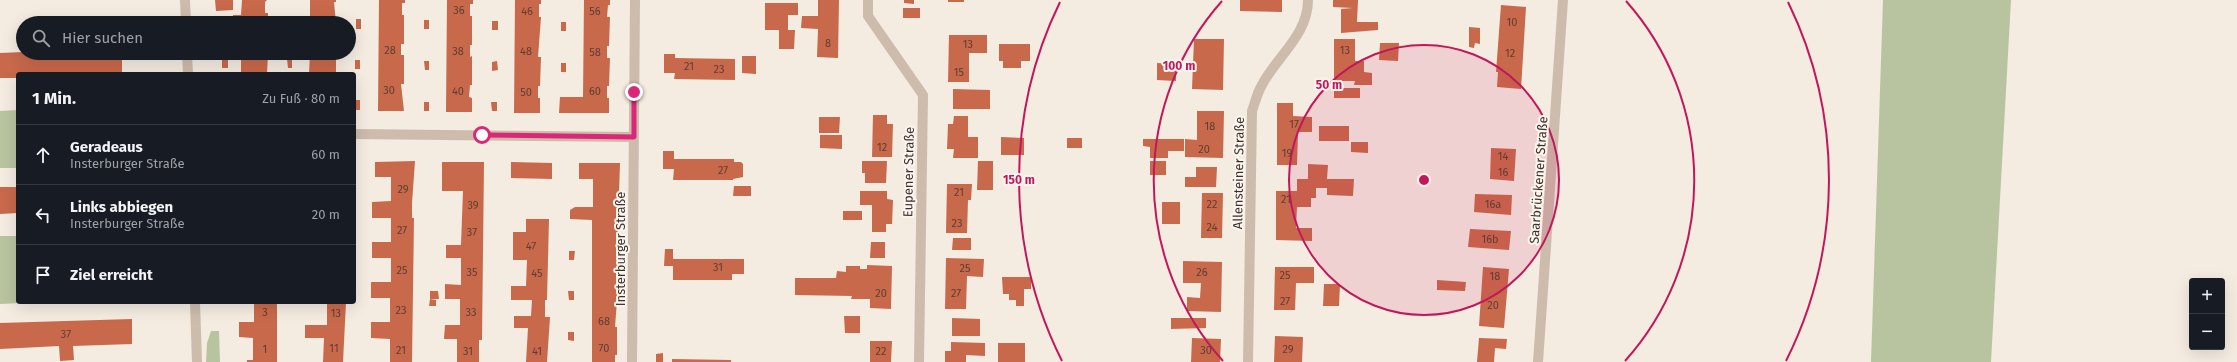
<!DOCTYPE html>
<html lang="de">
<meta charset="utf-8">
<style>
:root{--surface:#171b24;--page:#242831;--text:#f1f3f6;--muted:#9ea1a6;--line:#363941}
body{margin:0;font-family:"Fira Sans",sans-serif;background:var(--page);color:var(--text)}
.controls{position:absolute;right:12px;bottom:12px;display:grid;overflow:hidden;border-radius:4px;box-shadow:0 4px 16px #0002}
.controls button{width:36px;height:36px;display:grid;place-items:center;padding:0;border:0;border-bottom:1px solid var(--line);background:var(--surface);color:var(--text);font:20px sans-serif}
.stop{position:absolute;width:12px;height:12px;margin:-9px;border:3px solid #db2777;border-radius:50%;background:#fff}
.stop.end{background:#db2777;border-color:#fff;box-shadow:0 1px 4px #0008}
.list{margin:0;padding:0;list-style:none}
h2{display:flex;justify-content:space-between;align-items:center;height:52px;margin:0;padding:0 16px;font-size:17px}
h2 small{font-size:13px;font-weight:400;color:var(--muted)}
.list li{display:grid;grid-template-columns:26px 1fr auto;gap:12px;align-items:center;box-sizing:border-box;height:60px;padding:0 16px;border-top:1px solid var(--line)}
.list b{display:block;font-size:15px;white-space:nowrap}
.list p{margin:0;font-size:13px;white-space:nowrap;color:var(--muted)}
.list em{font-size:13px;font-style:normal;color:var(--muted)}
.icon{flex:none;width:22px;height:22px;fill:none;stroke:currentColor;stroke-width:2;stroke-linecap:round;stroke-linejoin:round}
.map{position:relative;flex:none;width:2237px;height:362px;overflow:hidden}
.search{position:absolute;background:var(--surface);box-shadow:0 4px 16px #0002;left:16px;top:16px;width:340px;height:44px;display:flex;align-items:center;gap:10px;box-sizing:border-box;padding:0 14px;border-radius:22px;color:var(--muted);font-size:15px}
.panel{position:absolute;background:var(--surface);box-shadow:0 4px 16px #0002;left:16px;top:72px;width:340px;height:232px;border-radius:4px}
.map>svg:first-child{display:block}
.green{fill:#b8c4a0}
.building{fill:#c8694b}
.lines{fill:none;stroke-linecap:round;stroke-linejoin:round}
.street{stroke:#cdbbac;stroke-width:10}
.route{stroke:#db2777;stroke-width:5}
.ring{fill:none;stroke:#c2185b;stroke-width:2}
.labels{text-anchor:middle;stroke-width:4;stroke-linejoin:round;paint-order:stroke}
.number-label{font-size:11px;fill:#5e3e33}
.street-label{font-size:13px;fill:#3b302b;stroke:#fbf5ee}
.centre{fill:#c2185b;stroke:#fbf5ee;stroke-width:2}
.ring-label{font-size:12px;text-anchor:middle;font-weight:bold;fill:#c2185b;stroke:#fbf5ee;stroke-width:4;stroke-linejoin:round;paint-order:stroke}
</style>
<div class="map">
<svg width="2237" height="362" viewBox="0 0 2237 362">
<rect width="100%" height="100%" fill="#f4ebe1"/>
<path class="green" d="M1883,0H2011L1991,362H1871Z
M18,110V168H0V111Z
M0,236H18V302H43L0,304Z
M211,331H219L220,362H206L207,343Z"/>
<path class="building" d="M215,0H233V10L216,11Z
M242,0H267L265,2V13H268V23H232L233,15H241Z
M310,0H336V2H334L336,23H310Z
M379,0H405V3H402V15H404V44H401V55H404V84H401L404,111H378Z
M447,0H473V4H470V16H472V45H470V57L472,56V85H470L469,97L472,98V112H446Z
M515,0H541V4H539V17H541L538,57H541L540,86H538V98H540V113H514Z
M584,0H610V5H608L607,17H610L609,46H607V58H610L609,86H607V98H609V113H559L560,97H583Z
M818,0H839L838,58L817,57L818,29L801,28L802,16H818Z
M904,0H914V4L904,3Z
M948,0H964V2H948Z
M1240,0H1282V12L1240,11Z
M1333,0H1358L1357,22H1378V30L1341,33V9L1353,8L1333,7Z
M765,3H798V15H788V30H795L794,49H779V30H765Z
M1501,5L1526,7L1521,89L1497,87L1498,72H1496Z
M903,8H920V18H903Z
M220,18H229V23H220Z
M287,19H292V23H287Z
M356,19H361V29H356Z
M424,20H429V29H424Z
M492,21H498V30H492Z
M561,22H566V31H561Z
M1469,27L1480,28V44L1475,43L1474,48L1469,47Z
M949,35H987V53H969V82H948Z
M1194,39H1224L1223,90L1192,89Z
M1334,39H1355V61H1364V72L1372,73V85H1354L1355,81H1334Z
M1380,43H1399L1398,61L1379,60Z
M999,44H1030V61H1021V68H1003V61H999Z
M23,52L122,53V74H18V78H0V53Z
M241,53L268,54L267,74H241Z
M310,53H333L336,55V74H309Z
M664,54H675V58L735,59V80L674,79L675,73H664Z
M742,56H756V74L742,73Z
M222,58H228V68H222Z
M287,59H292V68H288Z
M355,60H360V69H355Z
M424,61H429V70H425Z
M497,61L498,70L492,71V62Z
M561,63H566V72H561Z
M1157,63L1176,64V81L1157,80Z
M1334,88H1360V98H1334Z
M953,89L990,90V109H953Z
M355,100H360V110H355Z
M424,102H429V111H424Z
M491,102H497V111H492Z
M1277,103H1293V116L1312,117V132H1298L1297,165H1277Z
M1197,111H1224L1223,158L1185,157V139L1197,140Z
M873,115H887V124H893L892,157H872Z
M954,116H968V137H978V158H953L954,149H947L948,124H953Z
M819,117H840L839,133H819Z
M1319,126H1349V141H1319Z
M820,135H842V149L820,148Z
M1001,137L1024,138V155H1001Z
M1067,138H1082V148H1067Z
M1143,139H1184V151H1168V158H1150V147L1143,146Z
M1351,142H1368V153L1351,152Z
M1491,148L1516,149L1514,181L1490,179Z
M663,151H674V159H734V162H741L743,164V177L733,179V180H673L674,169H663Z
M415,161L412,203V218H414L412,362H390V339L371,338V322H390V298H371V282H391V258H372V242H391V218H372V202L391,201V177H375V162Z
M862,161H887L886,183H865V173H862Z
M978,161H993V190H977Z
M1150,161H1166V175H1150Z
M442,162H484L482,340H479V362H457V339H444L445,325H460V299H445V284L461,285V258H446V245H461L463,191H442Z
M511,162L552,163V179L511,178Z
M579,163H620L619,193H617L618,220V234H616L618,275H616V286L618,287L615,327H617V355H615V362H592V220L570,219V210L575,207H593V179H579Z
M1308,164L1328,165L1327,179H1354L1353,196L1327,195V188H1316V198H1311V207H1297L1296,228H1312V241L1276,240V191H1297V179H1308Z
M1196,167H1217L1216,187H1185V177H1196Z
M947,184H972L971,200H968L967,233H946Z
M734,186H751V196H733Z
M0,187H18V213L0,214Z
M860,191H887V199L893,200L892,224H886V232H872V205H860Z
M1202,193H1223L1222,238H1201Z
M1475,194L1512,195L1511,215L1474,212Z
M1162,202H1180V224H1162Z
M843,211H862V220H843Z
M526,219H549L547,300H545V317H550L547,362H526L528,328H514V316H531L532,300H511V286H526L527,260H513V232H526Z
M1470,229L1511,231L1509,250L1468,247Z
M953,238H971V250H952Z
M871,242H885V258H870Z
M665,249H673V259H744V274H732V280H673V266H664Z
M569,251H575L574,260H569Z
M946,258L984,259L983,277L967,276L966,309H945Z
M1183,261L1222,262L1221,312L1187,311V297L1200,298L1201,283H1183Z
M867,265L892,266L891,309L870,308V299H851L852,296L795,295V278H836L837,271L846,272V266H860V269H867Z
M1275,267H1314V283H1296L1295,310H1274Z
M1483,267L1509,269L1504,328L1479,326Z
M1002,277H1031V289H1024V306H1016V300H1009V294H1003Z
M1437,280L1466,282L1465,291L1437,290Z
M1324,284H1340L1339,306H1323Z
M430,291H438L439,299H430Z
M568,291H574V300H569Z
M430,299L436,300V306H429Z
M254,302H277V362H247V360H253V338L239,337V322H254Z
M327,302H346L343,362H323L324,338H305V325H327Z
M844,316H860V333H845Z
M952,318L980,319V336H952Z
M1171,318H1206V328L1171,329Z
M132,319V344L73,346L74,360L60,361L59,346L0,349V323Z
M568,332H574V341L568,340Z
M1275,336L1303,337L1302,362H1274Z
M1192,338L1221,339L1220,362H1191Z
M1479,338L1507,339L1506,349L1495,348L1494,362H1477Z
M870,341H892L891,362H870Z
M951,342L985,343V356L966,355V362H945V351H951Z
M998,343H1025V362H998Z
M663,353V362H656V354Z
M672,359L731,360V362H672Z"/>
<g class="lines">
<path class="street" d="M185,0L186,23
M868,0V16L923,95L919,362
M187,53L188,74
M354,134L634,137
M195,302L197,362
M632,362L635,0
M1248,362L1252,111C1255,103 1257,93 1262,85C1277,56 1308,35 1308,0
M1538,362L1563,0"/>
</g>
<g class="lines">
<path class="route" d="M482,135L634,137V92"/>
</g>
<circle cx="1424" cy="180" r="135" fill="#c2185b" fill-opacity=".12"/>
<g class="ring">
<circle cx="1424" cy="180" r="135"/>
<path d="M1223 361A270 270 0 0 1 1222 1M1626 1A270 270 0 0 1 1625 361"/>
<path d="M1062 361A405 405 0 0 1 1060 2M1788 2A405 405 0 0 1 1786 361"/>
</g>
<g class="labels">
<g class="number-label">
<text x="459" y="14">36</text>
<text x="527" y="15">46</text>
<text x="595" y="15">56</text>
<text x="1512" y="26">10</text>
<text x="828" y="47">8</text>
<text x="968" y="48">13</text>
<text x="390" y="54">28</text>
<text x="1345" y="54">13</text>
<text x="458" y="55">38</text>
<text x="526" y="55">48</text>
<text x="595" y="56">58</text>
<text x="1510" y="57">12</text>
<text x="689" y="70">21</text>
<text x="719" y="73">23</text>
<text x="959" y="76">15</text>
<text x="389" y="94">30</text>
<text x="458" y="95">40</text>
<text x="595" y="95">60</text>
<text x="526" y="96">50</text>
<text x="1294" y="128">17</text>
<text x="1210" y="130">18</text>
<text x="882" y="151">12</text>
<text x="1204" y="153">20</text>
<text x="1287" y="157">19</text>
<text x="1503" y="160">14</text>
<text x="723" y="174">27</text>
<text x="1503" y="176">16</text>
<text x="403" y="193">29</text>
<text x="959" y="196">21</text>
<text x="1286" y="203">21</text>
<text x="1212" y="208">22</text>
<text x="1493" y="208">16a</text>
<text x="473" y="209">39</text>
<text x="957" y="227">23</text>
<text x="1212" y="231">24</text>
<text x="402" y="234">27</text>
<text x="472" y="236">37</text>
<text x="1490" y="243">16b</text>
<text x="531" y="250">47</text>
<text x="718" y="271">31</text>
<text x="965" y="272">25</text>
<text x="402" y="274">25</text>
<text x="472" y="276">35</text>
<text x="1202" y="276">26</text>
<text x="537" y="277">45</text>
<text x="1285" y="279">25</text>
<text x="1495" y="280">18</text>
<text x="881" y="297">20</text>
<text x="956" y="297">27</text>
<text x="1285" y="305">27</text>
<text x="1493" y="309">20</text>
<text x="401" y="314">23</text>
<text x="265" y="316">3</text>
<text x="471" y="316">33</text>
<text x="336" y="317">13</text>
<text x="604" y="325">68</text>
<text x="66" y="338">37</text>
<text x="334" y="352">11</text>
<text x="604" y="352">70</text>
<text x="265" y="353">1</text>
<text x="1288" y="353">29</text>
<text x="401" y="354">21</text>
<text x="1206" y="354">30</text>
<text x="468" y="355">31</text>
<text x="537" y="355">41</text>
<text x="881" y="355">22</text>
</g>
<g class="street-label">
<text transform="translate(908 172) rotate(-89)" y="5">Eupener Straße</text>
<text transform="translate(1238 173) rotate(-89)" y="5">Allensteiner Straße</text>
<text transform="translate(1538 180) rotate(-86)" y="5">Saarbrückener Straße</text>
<text transform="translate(620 249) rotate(-90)" y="5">Insterburger Straße</text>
</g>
</g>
<circle cx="1424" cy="180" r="6" class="centre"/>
<g class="ring-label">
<text x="1179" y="70">100 m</text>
<text x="1329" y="89">50 m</text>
<text x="1019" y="184">150 m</text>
</g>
</svg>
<div class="controls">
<button>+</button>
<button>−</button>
</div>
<div class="stop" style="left:482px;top:135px"></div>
<div class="stop end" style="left:634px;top:92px"></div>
<div class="search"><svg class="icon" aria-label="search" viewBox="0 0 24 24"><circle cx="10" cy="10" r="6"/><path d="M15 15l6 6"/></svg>Hier suchen</div>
<section class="panel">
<h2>1 Min.<small>Zu Fuß · 80 m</small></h2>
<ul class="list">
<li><svg class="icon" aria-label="ahead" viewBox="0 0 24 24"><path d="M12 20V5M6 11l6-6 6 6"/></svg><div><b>Geradeaus</b><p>Insterburger Straße</p></div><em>60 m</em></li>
<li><svg class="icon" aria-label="left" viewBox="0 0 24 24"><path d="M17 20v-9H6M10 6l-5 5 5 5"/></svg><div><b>Links abbiegen</b><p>Insterburger Straße</p></div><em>20 m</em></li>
<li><svg class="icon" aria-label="arrive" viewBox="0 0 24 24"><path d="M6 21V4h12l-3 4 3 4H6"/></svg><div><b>Ziel erreicht</b></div></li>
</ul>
</section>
</div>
